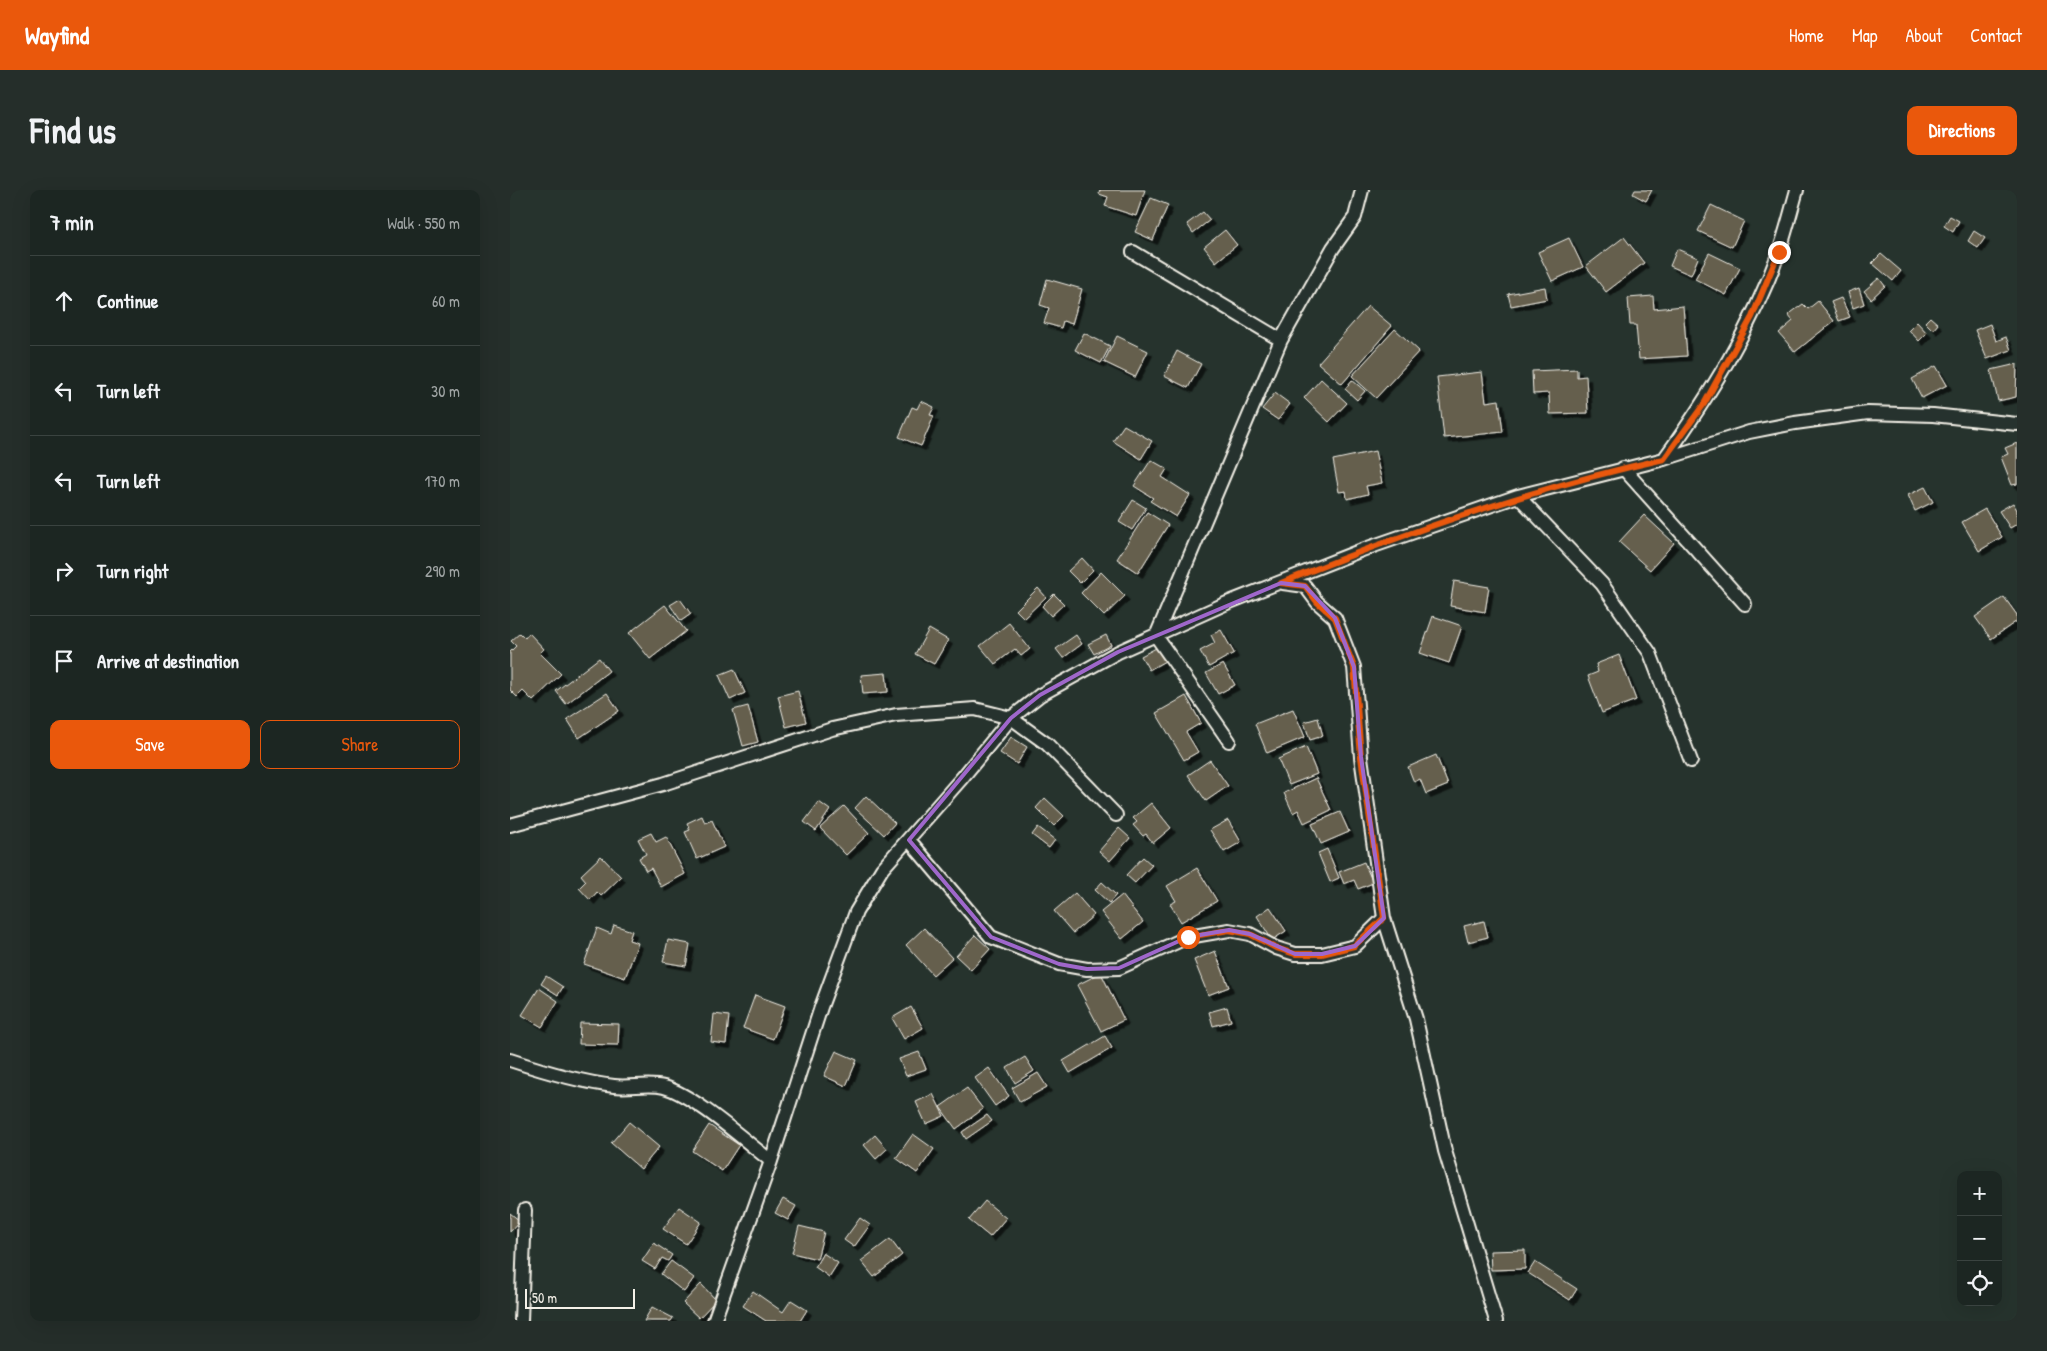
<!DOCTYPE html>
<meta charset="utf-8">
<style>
:root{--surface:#1c2622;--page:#252e2a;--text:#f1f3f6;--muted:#a0a5a5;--line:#3a4340;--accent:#ea580c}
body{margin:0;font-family:"Patrick Hand",sans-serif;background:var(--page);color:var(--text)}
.controls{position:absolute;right:15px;bottom:15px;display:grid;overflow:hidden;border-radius:10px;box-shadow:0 5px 20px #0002}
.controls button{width:45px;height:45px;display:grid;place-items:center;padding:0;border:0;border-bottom:1px solid var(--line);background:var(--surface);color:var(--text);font:25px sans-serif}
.scale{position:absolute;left:15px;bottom:12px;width:110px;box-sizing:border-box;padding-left:5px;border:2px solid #f4f1e8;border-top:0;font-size:14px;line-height:18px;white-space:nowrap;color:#f4f1e8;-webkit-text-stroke:4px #26332d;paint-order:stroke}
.stop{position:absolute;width:15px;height:15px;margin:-11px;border:4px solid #ea580c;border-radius:50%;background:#fff}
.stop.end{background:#ea580c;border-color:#fff;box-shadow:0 1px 5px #0008}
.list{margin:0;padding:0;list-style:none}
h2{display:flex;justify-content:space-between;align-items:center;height:65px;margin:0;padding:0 20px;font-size:21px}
h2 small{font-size:16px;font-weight:400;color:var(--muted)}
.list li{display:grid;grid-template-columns:32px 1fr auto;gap:15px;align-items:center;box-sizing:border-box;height:90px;padding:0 20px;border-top:1px solid var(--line)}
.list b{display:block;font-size:19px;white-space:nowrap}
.list em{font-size:16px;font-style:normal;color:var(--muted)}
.actions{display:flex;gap:10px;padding:15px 20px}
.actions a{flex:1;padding:11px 0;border:1px solid var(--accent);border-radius:10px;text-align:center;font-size:18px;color:var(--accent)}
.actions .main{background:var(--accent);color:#fff}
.icon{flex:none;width:28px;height:28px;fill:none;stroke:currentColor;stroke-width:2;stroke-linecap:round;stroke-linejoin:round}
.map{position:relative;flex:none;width:1507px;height:1131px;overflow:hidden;border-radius:10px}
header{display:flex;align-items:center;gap:30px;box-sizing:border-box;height:70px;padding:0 25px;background:var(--accent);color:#fff}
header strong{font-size:24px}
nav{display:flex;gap:28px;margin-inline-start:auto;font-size:18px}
.intro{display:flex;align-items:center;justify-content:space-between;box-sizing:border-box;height:120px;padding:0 30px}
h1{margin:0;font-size:35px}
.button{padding:12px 22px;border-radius:10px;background:var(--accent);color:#fff;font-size:18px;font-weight:700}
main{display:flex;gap:30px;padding:0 30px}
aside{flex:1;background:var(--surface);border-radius:10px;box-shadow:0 5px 20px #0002}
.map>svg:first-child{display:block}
.building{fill:#655f4e;stroke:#f4f1e8;filter:url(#shadow)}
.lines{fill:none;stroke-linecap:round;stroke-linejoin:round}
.minor-casing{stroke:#f4f1e8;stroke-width:16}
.minor{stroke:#26332d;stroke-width:12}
.route{stroke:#ea580c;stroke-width:6}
.marked{fill:none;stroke:#9f67cb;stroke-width:4;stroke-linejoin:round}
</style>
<header>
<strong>Wayfind</strong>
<nav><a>Home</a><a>Map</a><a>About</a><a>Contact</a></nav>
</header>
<div class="intro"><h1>Find us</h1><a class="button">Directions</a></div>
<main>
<aside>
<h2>7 min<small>Walk · 550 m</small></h2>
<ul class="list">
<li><svg class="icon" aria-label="ahead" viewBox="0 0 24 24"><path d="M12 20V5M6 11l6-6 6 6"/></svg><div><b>Continue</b></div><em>60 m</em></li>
<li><svg class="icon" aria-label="left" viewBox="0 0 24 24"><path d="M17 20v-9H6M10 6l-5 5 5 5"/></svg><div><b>Turn left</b></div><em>30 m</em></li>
<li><svg class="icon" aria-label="left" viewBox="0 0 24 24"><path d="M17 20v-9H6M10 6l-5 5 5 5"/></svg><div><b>Turn left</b></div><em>170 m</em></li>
<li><svg class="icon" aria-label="right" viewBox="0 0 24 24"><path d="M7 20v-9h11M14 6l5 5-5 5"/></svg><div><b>Turn right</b></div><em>290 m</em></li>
<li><svg class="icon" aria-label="arrive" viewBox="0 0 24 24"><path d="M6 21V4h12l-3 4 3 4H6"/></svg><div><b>Arrive at destination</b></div></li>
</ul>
<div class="actions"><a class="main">Save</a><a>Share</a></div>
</aside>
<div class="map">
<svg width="1507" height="1131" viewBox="0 0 1507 1131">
<defs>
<filter id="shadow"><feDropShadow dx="4.5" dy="4.5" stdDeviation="0" flood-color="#0009"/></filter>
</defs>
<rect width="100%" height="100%" fill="#26332d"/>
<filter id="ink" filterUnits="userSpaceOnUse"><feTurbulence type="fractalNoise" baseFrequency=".02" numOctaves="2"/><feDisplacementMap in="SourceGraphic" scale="10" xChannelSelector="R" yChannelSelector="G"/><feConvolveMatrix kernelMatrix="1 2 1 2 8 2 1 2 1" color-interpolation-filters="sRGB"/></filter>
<g filter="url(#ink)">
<path class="building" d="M590,0H635L626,26L595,16L598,7L589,4Z
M1125,0H1142L1136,11L1123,4Z
M641,8L658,15L643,50L625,42Z
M1201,15L1234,31L1222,57L1188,41Z
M693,22L700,30L683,43L677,34Z
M1440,26L1449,31L1443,42L1434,36Z
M715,40L727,55L706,72L694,57Z
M1464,41L1475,48L1468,58L1458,51Z
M1114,47L1134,73L1096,102L1076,76Z
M1059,48L1073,77L1042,91L1028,62Z
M1167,59L1188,68L1181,85L1160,76Z
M1199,63L1230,78L1216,105L1185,89Z
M1371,64L1391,81L1383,91L1362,73Z
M1369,88L1375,96L1361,109L1354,101Z
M537,89L572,99L562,134L553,131L551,138L534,133L539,118L530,115Z
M1035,97L1037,109L1001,116L998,104Z
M1349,98L1354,114L1343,118L1338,102Z
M1143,106L1144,119L1173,116L1177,166L1129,169L1126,135H1120L1118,108Z
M1331,108L1340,127L1329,131L1321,112Z
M1308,111L1324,131L1285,162L1269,143L1283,131L1278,125L1293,114L1298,119Z
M858,116L882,136L832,194L808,173Z
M1420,127L1428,134L1423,140L1415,132Z
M1407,132L1417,143L1409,151L1399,140Z
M1480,134L1486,151L1496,147L1501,160L1477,169L1465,140Z
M885,139L909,161L866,208L842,186Z
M574,143L600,156L591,173L565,160Z
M607,146L638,161L625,187L594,172Z
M667,161L691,174L678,198L654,186Z
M1507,174L1506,207L1488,211L1481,180Z
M1426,176L1437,195L1412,208L1402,189Z
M1067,179V187L1076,186L1078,223L1040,224L1039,203L1023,204L1022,181Z
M972,182L976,212L989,210L993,242L934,248L927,187Z
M811,189L837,213L819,232L794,208Z
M842,190L855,201L847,210L835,199Z
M765,203L780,214L768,230L752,219Z
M411,211L424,217L420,225L424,226L411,256L389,247L402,217L407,219Z
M614,235L642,251L631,269L603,251Z
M1507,253V294L1502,295L1491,267L1498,264L1495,258Z
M865,261L872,293L856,296L858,304L837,309L836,301L829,302L823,270Z
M641,270L657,279L652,287L680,305L666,327L640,311L643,308L624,296Z
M1415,297L1423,312L1405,321L1398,305Z
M623,310L636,318L622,340L609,332Z
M1503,313L1507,320V334L1500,338L1489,321Z
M1475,319L1492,347L1469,361L1452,332Z
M637,322L658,335L628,383L607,369Z
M1134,325L1164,353L1140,380L1109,352Z
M572,368L583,380L570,393L558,381Z
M591,382L615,406L594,426L571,403Z
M944,391L979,397L975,422L940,416Z
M528,398L536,407L514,428L506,420Z
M544,404L554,414L541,426L532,416Z
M1494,407L1507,425V431L1481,449L1465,427Z
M170,409L181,424L171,431L160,415Z
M155,415L176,441L140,469L119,443Z
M923,426L952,436L939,473L910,463Z
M499,433L520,459L511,466L505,459L485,474L470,456Z
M419,439L438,450L424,474L405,464Z
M711,440L724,463L699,477L690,461L705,453L701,445Z
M10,443L15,448L19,443L34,459L30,463L51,484L23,511L13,501L7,507L0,500V462L6,456L1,451Z
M566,445L572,454L553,468L546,459Z
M596,445L601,455L584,464L578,454Z
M648,457L655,471L639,480L631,466Z
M1109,465L1126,510L1092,523L1078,486L1088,482L1086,474Z
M89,468L99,481L56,514L46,501Z
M713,474L725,495L708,504L696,483Z
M224,479L235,503L220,510L209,485Z
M376,483L378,502L353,504L351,485Z
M288,501L296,532L276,537L268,506Z
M97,503L109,521L69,548L57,529Z
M676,506L691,533L676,542L688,562L674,570L646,523Z
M238,516L248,552L233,556L223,520Z
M783,519L795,547L757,563L745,534Z
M808,528L813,546L800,550L794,532Z
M501,547L517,557L507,574L490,563Z
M796,557L807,584L779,595L768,569Z
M926,565L938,595L916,604L910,589L904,592L898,577Z
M700,570L718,596L696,611L678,585Z
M806,588L821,620L794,633L788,620L783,623L774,603Z
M356,606L385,633L374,645L345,618Z
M535,608L554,626L544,636L526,618Z
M309,612L320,620L306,641L294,632Z
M641,613L661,638L643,653L636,644L633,646L623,635L627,632L623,628Z
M334,616L359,643L336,665L310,638Z
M830,622L839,642L811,654L802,634Z
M192,626L195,633L202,630L214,657L187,669L175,642L180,640L177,633Z
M718,630L731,652L714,662L700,640Z
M528,637L545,650L539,658L522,645Z
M609,638L620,648L600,671L589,661Z
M141,643L146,652L156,647L175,684L151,697L141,678L136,681L129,668L136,664L128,649Z
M817,659L829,688L820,692L808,663Z
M91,666L111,687L91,706L87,702L80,710L69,698L76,691L71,685Z
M633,667L642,675L625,693L616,685Z
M854,672L863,693L848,699L844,690L834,694L829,682Z
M687,678L707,711L671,732L660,714L666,711L657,696Z
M592,692L606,705L599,713L585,700Z
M565,703L584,725L563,743L544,721Z
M612,705L633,732L612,749L591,722Z
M760,717L776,741L762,750L747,726Z
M974,731L978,747L958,752L954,736Z
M104,735L122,741L119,750L128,753L115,788L74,774L87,738L101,744Z
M414,738L442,768L423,785L396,755Z
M465,745L480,759L461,780L446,766Z
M158,750L180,754L176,776L153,772Z
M705,761L719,797L698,805L684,770Z
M591,783L614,830L591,841L567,795Z
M36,786L53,797L48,805L31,794Z
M29,798L48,811L32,837L12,825Z
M245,805L275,816L263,849L233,838Z
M401,817L413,838L394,849L382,828Z
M717,817L721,831L703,836L699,822Z
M204,824L219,826L216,854L201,852Z
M70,833L109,834L108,855L69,854Z
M595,846L602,858L560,883L553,871Z
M326,861L347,870L336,896L314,886Z
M409,862L416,879L396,886L389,869Z
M515,867L524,881L505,893L497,878Z
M479,878L499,906L485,916L465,888Z
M528,883L537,897L510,912L502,898Z
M457,898L473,919L446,939L430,917Z
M423,904L434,926L416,934L406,912Z
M477,925L482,931L456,949L452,942Z
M119,932L149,957L131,979L101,953Z
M199,935L229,955L212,981L182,961Z
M403,944L424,959L407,983L386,968Z
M365,945L377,959L366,969L354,955Z
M273,1009L286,1016L278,1030L265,1023Z
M475,1011L496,1028L480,1047L459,1030Z
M169,1017L191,1032L176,1054L153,1039Z
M0,1023L10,1031L0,1042Z
M350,1028L360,1035L344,1057L334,1050Z
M289,1036L314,1042L307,1069L282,1063Z
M380,1049L392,1065L364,1087L351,1071Z
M144,1053L162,1065L158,1071L152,1068L145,1079L132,1071Z
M1015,1060V1079L981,1080L980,1061Z
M313,1063L328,1073L319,1087L305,1077Z
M161,1071L184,1088L174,1102L151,1084Z
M1025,1072L1067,1099L1060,1110L1018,1083Z
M191,1094L206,1110L189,1128L173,1113Z
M243,1101L273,1122L281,1110L297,1120L290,1131H256L233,1116Z
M142,1117L163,1128L161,1131H134Z"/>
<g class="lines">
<defs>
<path id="minor" d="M623,62L771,150
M1154,269C1200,205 1242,137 1269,62C1276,42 1281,21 1287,0
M1113,278L1235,414
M1008,306L1092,394L1140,463L1181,571
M773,393L795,396L807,412L825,428L844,477L851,567L874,728L906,829L935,961L986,1131
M719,551L646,446L771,150L823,58L845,27L852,0
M0,635L153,594L322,539L386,525L465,519L501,528L537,554L606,625
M399,650L481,747L549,774L577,779L609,778L678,747L719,740L740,744L766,758L785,764H812L845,756L874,728
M0,870C33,881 69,892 104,896C120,898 139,893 154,897C184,905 235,951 261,971
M11,1131L15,1020
M204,1131L261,971L311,817L346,722L372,679L452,588L501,528L530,505L608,462L717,413L852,360L1008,306L1154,269L1239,242L1285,233L1358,223L1423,225L1507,234"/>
</defs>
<use href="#minor" class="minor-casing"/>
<use href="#minor" class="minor"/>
</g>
</g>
<g class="lines" filter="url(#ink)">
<path class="route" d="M678,747L719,740L740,744L766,758L785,764H812L844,756L874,728L851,567L844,477L825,428L807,412L795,396L771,393C896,342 1023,298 1154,269L1194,214L1242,127L1269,62"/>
</g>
<path class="marked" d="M771,393L795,396L825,428L844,477L851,567L874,728L845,756L812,764H785L740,744L719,740L678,747L609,778L577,779L549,774L481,747L399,650L501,528L530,505L608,462Z"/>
</svg>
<div class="controls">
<button>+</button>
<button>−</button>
<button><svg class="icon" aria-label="locate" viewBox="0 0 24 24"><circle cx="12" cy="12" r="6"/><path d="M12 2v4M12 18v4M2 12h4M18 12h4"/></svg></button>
</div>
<div class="scale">50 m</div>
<div class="stop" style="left:678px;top:747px"></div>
<div class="stop end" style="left:1269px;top:62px"></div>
</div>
</main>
